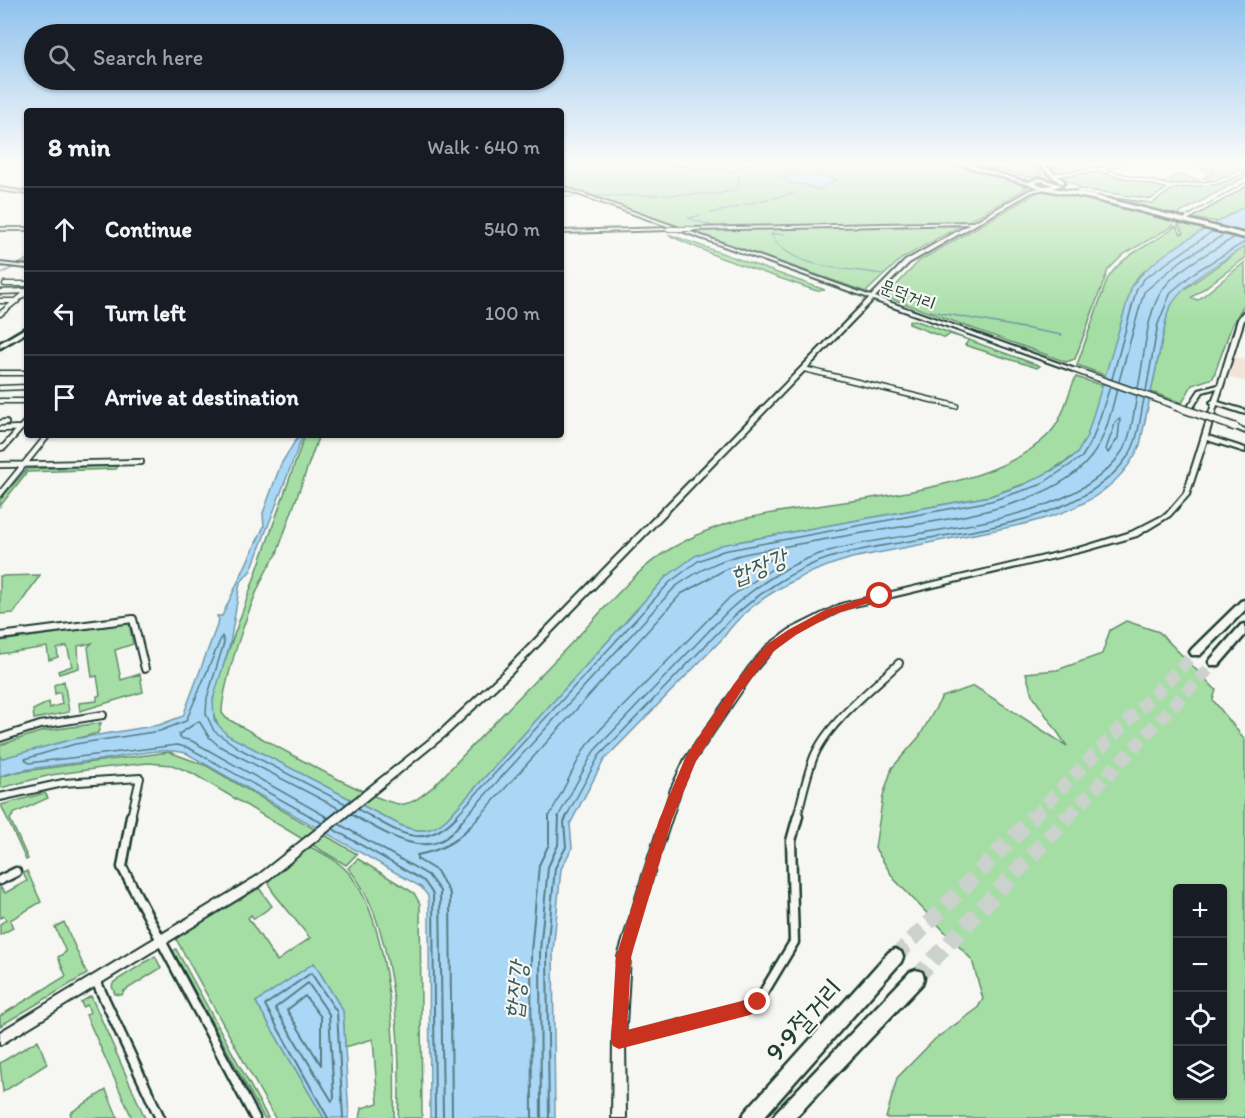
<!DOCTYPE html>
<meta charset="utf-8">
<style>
:root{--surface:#171b24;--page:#20242c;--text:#f1f3f6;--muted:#9ea1a6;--line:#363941}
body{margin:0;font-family:Itim,"Poor Story",sans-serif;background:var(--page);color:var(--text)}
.controls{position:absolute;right:18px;bottom:18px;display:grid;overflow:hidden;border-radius:6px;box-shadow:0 2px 4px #0004}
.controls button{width:54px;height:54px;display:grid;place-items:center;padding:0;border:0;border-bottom:2px solid var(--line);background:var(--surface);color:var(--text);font:30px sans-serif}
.stop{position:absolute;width:18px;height:18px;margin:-14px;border:4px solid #c8321e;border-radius:50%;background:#fff}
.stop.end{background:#c8321e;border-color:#fff;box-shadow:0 2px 6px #0008}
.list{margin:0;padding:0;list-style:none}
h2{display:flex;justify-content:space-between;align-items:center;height:78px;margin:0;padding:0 24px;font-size:26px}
h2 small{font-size:20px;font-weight:400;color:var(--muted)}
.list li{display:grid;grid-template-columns:39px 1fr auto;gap:18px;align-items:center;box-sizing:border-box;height:84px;padding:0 24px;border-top:2px solid var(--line)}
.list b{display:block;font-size:22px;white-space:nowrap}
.list em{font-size:20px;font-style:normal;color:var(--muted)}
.icon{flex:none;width:33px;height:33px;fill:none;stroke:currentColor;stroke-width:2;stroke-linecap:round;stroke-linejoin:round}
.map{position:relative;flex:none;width:1245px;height:1118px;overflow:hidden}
.search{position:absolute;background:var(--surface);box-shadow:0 2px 4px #0004;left:24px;top:24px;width:540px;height:66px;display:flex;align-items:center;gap:15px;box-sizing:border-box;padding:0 21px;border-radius:33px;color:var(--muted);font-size:22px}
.panel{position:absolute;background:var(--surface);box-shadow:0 2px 4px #0004;left:24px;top:108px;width:540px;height:330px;border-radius:6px}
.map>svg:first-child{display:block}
.built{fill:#f3e4d8}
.green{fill:#a5dea4;stroke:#628e6c;stroke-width:1.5;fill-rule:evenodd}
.water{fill:#aad7f6;stroke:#7299a8;stroke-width:1.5}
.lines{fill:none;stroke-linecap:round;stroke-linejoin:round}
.shore-far1{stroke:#577b82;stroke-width:1.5}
.shore{stroke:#577b82;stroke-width:2}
.stream{stroke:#7299a8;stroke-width:1.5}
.highway-tunnel-far1{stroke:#cbd1cc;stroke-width:13;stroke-dasharray:13 6;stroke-linecap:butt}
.highway-tunnel{stroke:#cbd1cc;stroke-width:16;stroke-dasharray:16 8;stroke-linecap:butt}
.street-far4-casing{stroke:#1f3d34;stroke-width:5}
.street-far3-casing{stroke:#1f3d34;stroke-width:7}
.street-far2-casing{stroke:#1f3d34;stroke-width:8}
.street-far1-casing{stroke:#1f3d34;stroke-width:10}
.street-casing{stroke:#1f3d34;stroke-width:13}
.secondary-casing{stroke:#1f3d34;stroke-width:4}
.primary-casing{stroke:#1f3d34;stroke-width:5}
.highway-casing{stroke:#1f3d34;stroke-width:5}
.street-far4{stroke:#f6f6f2;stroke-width:3}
.street-far3{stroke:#f6f6f2;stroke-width:4}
.street-far2{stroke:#f6f6f2;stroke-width:4.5}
.street-far1{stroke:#f6f6f2;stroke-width:6}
.street{stroke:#f6f6f2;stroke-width:8}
.secondary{fill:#f6f6f2;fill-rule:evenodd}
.primary{fill:#f6f6f2;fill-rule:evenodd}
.highway{fill:#f6f6f2;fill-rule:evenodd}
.secondary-bridge-far2-casing{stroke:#1f3d34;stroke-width:6;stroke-linecap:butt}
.secondary-bridge-far1-casing{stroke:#1f3d34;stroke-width:8;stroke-linecap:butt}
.secondary-bridge-casing{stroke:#1f3d34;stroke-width:10;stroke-linecap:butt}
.secondary-bridge-far2{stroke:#f6f6f2;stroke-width:4}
.secondary-bridge-far1{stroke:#f6f6f2;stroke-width:5}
.secondary-bridge{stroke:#f6f6f2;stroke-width:7}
.route{fill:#c8321e}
.labels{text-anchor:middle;stroke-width:4.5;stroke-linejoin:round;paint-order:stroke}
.far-street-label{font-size:18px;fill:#1f3d34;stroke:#f6f6f2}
.water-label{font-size:24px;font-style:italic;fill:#3b5c5b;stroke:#f6f6f2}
.near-street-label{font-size:27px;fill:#1f3d34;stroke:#f6f6f2}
</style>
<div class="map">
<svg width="1245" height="1118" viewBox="0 0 1245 1118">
<rect width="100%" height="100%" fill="#f6f6f2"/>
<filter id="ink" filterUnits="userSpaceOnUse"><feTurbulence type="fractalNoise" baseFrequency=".0167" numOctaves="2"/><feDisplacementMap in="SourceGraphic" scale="12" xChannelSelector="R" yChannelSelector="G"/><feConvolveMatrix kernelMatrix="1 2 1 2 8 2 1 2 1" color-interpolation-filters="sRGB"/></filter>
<g filter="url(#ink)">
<path class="built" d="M1233,357L1243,359L1245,357V382L1227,376Z"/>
<path class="green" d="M561,163H951L1019,181L1027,188L901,259L866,292L561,185Z
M972,163H1032L1043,175L1028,177Z
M1041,163H1118L1096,170L1054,173Z
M1179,163H1245V171L1213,182L1204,178L1215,171H1205L1191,163L1175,165Z
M1100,171L1160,184L1180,174L1206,183L1221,182L1245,173V177L1178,214L1183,217L1094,194L1136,202L1156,201L1162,193L1186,183L1168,186L1153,200L1138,201L1084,190L1058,176Z
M1245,186V206L1219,222L1190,218Z
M1049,190L1098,199L1175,221L1173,226L1124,254L1108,270L1075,359L1066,362L889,298L887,295L919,261L1038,192Z
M1181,221L1208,229L1140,274L1132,285L1107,376L1077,365L1107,280C1123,252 1152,246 1176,226L1181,234L1184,233L1178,225Z
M668,235H671L825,290L817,291L721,258Z
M1245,246V258L1191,298L1198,300L1245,262V303L1232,325L1213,378L1192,385L1182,403L1151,392L1168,311L1175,296Z
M909,321H917L1040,366L1037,368L965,345L969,340L950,334L945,338L909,324Z
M1076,377L1104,386L1087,436L1077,454L1038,479L990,496L737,542L666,577L447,819C433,832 420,833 402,826L227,735C210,720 211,706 216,686L305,435H319L276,556C258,574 221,686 222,713L226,718C253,733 383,809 404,804C416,802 426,792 435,785C484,733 534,682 583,631C610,603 638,567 672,548C693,536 716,526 739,520C825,498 988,498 1049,434C1065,417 1066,396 1076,377Z
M118,466L116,469L27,472L0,506V500L27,469Z
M40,575L14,613L0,614V576Z
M1126,621L1159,632L1216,690L1213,700L1245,740V1118H886L897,1078L935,1039L977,1009L983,999L972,960L894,879L875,848L883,796L892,768L919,737L942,697L974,686L1067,746L1032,695L1026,673L1057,670L1102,654L1110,630ZM1178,888H1222V1096H1178Z
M129,623L133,644L115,650L121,680L140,674L143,692L80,711L79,703L97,701V696L100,695L97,676L92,677L88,647L92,643L78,646L79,668L59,674L58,671L72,666L67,646L57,649L58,657L49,660L47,647L0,654V641Z
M64,681L69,712L34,719L33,710L49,702L50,708L62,704L60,692L55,694L54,685Z
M101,723L98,733L0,759V745L43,731Z
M169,752L207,766L357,854L346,865L192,773L172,765L148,763L101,768L51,775L0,788V777L17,772Z
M45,793L48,798L15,813L10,819L28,859L26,860L1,805Z
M308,846C325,854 341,862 352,877C392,930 396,1053 394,1118H360L362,1108L378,1103L373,1039L345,1047L343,1011L314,963L256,1002L324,1118H275L175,937L259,888L272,906L254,919L251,915L248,918L277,961L310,938L273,892L267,879Z
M358,859L414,893L420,904L422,1118H398C402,1050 395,919 348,868Z
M27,871L41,902L10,920L13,928L0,935V924L6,920L4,916L0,918V887L5,893L27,881L23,873Z
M64,922L87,974L0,1026V1016L66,976L58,957L66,952L55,927Z
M176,949L268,1118H264L173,951Z
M155,956L161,968L124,991L122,995L115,994L112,986L114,982Z
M91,996L145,1118H132L86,1015L90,1012L87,1005L83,1007L81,1002Z
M38,1040L47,1064L3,1092L0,1063Z
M106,1090L118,1118H72L70,1113Z"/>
<path class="water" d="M813,174L837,180L819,190L801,184H789L791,181L779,177Z
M1245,206V246C1218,264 1183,281 1168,311L1140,445C1110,512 1033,523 969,535C930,543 891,550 852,558C806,571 751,597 723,638L604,760L570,824L572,848L561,869L553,952L555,1118H430L429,908L428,896L421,887L186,753C160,747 132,755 106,759C71,764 34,766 0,776V759L10,756L74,739L159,725L183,716L219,620L217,616H222L264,526L263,513L281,464L299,435H303L251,570L240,583L230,644L213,699L214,720L227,735L402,826C420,833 433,832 447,819L666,577L695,556L721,545L991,496L1023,485L1061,466L1077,454L1087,436L1132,286C1155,253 1211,227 1245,206Z
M314,963L343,1011L349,1118H324L256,1002Z"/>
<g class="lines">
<path class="shore-far1" d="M1112,379L1137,288L1145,278L1213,231
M1119,381L1144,292L1182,260L1225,234
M1138,388C1145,357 1145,315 1163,289C1179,266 1212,252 1235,237
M1146,391L1158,324L1171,292L1195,272L1245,242
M1120,419L1118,438L1108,453L1106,449L1116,421Z
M357,809L372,817
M351,814L357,817
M312,817L189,748L177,745L29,763L25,759L75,744L160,731L186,721L222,636L224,643L207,698L206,714L214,731L240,749L346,804
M327,817L192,741L180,738L179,734L199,721L209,737L219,746L340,809
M455,817L670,582L698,561L723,551L991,501L1040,485L1082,457L1093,438L1110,387
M465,817L675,587C699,570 720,559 749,553C791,545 833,538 875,531C937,521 1051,509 1091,457C1106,438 1111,412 1117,389
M479,817L681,594L728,568L780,558L781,563L730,597L600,730L584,749L549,817
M558,817L594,751L727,612C755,586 792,561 829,551C910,528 1072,527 1121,453C1132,437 1133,414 1137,396
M566,817L599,756L732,618C759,593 794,569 829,558C915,531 1074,537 1128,456C1139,440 1140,417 1144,399"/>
<path class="shore" d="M310,816L322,823
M324,816L328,818
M354,816C379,829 419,858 447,837C454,832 460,823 466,816
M370,816C404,836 426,849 457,816
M339,824L428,875L440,891L443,1118
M333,829L424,881L433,894L435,1118
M308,983L329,1014L334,1098L332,1101L275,1008Z
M305,996L321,1017V1065L287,1010Z
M328,1118L265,1005L311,973L337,1012L343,1118
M452,1118L450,894L437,871L417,859V855C448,849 459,839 480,816
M532,1118L531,952L539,865L549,844V816
M541,1118L540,951L548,867L558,845L559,816
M549,1118L547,951L555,868L566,847L564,822L567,816"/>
<path class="stream" d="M642,163L731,171L742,168
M735,163L746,165
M977,163L1031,177L1041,176L1029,163
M710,168L723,163
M792,169V175
M0,187L27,191
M663,195L719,194L738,189L739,175
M595,196L659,195
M561,197L577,196
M774,198L794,193
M743,205L772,198
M711,213L739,207
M688,218L715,227L786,226
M690,218L701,215
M0,230L27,231
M784,234H771C789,270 848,268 883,274
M27,262L23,264L27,265
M19,264L27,259
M0,274L14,267
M930,311L1062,335"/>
<path class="highway-tunnel-far1" d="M1033,817L1196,652
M1068,817L1215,662"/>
<path class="highway-tunnel" d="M895,957L1034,816
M916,978L1069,816"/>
<defs>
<path id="street-far4" d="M1099,170L1170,187
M1054,175L1098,170L1120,163
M1079,191L1152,201L1172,187L1219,182L1245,171
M1186,219L1245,185"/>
<path id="street-far3" d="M5,284H27
M0,292L27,291
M0,301H17
M0,314L27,292
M804,369L956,406
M0,373H27
M0,388L27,387
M0,401H27"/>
<path id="street-far2" d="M0,423L6,422
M0,429L21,428
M0,448L4,447L27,421
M0,465L141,462
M0,494L48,435"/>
<path id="street-far1" d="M0,636L133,619L145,669
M0,738L40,725L103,715
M0,797L63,783L140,778L131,817
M797,817C802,798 806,778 813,759C826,724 872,689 899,663"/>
<path id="street" d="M131,816L122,867L255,1118
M0,880L16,872
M96,981L160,1118
M620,1040L750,1007L758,1002L794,942L791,841L798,816"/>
<path id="secondary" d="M561,186L871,296L905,261L970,224L692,230L690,229L692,228L974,222L1030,190L1045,187V189L1032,192L909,263L875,297L1078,370L1075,372L1073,371L873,300L511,674L445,736L264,883L0,1045V1032L256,877L439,732L505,670L869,298L561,188Z
M0,188L27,192V194L0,190Z
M0,228H27V230H0Z
M670,228L671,229L669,230L561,233V231Z
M0,263L27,266V268L0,265Z
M1245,311V317L1218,402L1245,410V414L1217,405L1208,436L1245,448V452L1207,440L1189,495L1170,516L1137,536L1088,550L846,608L795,634L773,650L755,671L694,761L681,789L653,875L630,957L625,1041L626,1118H612L613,1041L618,957L643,875L671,789L685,759L749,667L767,646L789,630L841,604L1086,546L1131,532L1166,514L1184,493L1212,404L1210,402L1213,400L1217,388L1203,392L1190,412H1186L1185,411L1199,390L1218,385L1238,319L1243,312Z
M1235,425L1245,429V433L1233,428L1232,427Z"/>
<path id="primary" d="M955,163H963L1030,183L1026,184Z
M27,327V332L0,348V343Z"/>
<path id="highway" d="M1037,163H1042L1064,181V183H1060Z
M1040,178L1062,185L1053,188L1092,195L1245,234V238L1092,199L1042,189L1025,183ZM1042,181L1053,185L1044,186L1034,183Z
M1245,600V610L1200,655H1192L1190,652L1192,649L1241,601Z
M1245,624V635L1219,665H1211L1209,662L1211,659L1241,625Z
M895,949L901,952L903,957L901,962L763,1118H742L745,1112L889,952Z
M916,970L922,972L924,978L922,984L795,1118H773L776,1112L910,972Z"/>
</defs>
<use href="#street-far4" class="street-far4-casing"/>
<use href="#street-far3" class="street-far3-casing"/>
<use href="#street-far2" class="street-far2-casing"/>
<use href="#street-far1" class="street-far1-casing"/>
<use href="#street" class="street-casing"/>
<use href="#secondary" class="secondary-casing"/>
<use href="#primary" class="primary-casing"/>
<use href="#highway" class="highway-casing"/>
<use href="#street-far4" class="street-far4"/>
<use href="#street-far3" class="street-far3"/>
<use href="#street-far2" class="street-far2"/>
<use href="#street-far1" class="street-far1"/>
<use href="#street" class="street"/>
<use href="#secondary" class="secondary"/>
<use href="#primary" class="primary"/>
<use href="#highway" class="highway"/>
<defs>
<path id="secondary-bridge-far2" d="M669,229H692"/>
<path id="secondary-bridge-far1" d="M1075,370L1179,407"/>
<path id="secondary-bridge" d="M1175,406L1235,427"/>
</defs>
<use href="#secondary-bridge-far2" class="secondary-bridge-far2-casing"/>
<use href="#secondary-bridge-far1" class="secondary-bridge-far1-casing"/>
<use href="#secondary-bridge" class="secondary-bridge-casing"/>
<use href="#secondary-bridge-far2" class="secondary-bridge-far2"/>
<use href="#secondary-bridge-far1" class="secondary-bridge-far1"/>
<use href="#secondary-bridge" class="secondary-bridge"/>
</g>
</g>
<linearGradient id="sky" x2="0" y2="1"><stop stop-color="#8fc2ee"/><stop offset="0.51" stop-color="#fbfbf9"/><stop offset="1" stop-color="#fbfbf9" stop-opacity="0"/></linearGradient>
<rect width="1245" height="320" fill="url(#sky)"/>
<path class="route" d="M880,593L885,596L884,598L832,615L796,635L774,651L742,690L696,761L672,820L631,957L627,1030L746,1000L758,994L763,996L765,1002L763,1007L750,1015L619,1049L613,1046L611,1041L616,957L659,820L686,756L734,684L766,645L788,630L825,610Z"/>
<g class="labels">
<g class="far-street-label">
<text transform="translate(908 295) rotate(20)" y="6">문덕거리</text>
</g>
<g class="water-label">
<text transform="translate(759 567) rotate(-21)" y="8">합장강</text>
<text transform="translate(516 990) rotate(-84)" y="8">합장강</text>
</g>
<g class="near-street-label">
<text transform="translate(804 1020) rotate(-48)" y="9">9·9절거리</text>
</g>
</g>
</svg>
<div class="controls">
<button>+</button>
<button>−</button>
<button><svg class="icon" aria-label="locate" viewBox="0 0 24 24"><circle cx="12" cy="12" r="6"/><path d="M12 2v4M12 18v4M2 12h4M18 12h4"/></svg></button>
<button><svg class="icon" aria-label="layers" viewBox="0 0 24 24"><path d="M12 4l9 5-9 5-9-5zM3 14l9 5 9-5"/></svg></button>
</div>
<div class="stop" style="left:880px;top:596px"></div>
<div class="stop end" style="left:758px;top:1002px"></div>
<div class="search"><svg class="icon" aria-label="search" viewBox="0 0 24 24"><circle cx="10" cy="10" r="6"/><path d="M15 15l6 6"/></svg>Search here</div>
<section class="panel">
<h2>8 min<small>Walk · 640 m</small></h2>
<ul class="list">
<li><svg class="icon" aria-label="ahead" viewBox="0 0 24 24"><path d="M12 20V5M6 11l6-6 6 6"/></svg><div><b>Continue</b></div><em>540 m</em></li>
<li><svg class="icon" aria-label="left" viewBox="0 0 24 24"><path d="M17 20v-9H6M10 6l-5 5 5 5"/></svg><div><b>Turn left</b></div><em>100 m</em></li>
<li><svg class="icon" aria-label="arrive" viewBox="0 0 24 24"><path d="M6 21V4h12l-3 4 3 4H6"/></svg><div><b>Arrive at destination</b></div></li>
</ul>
</section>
</div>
